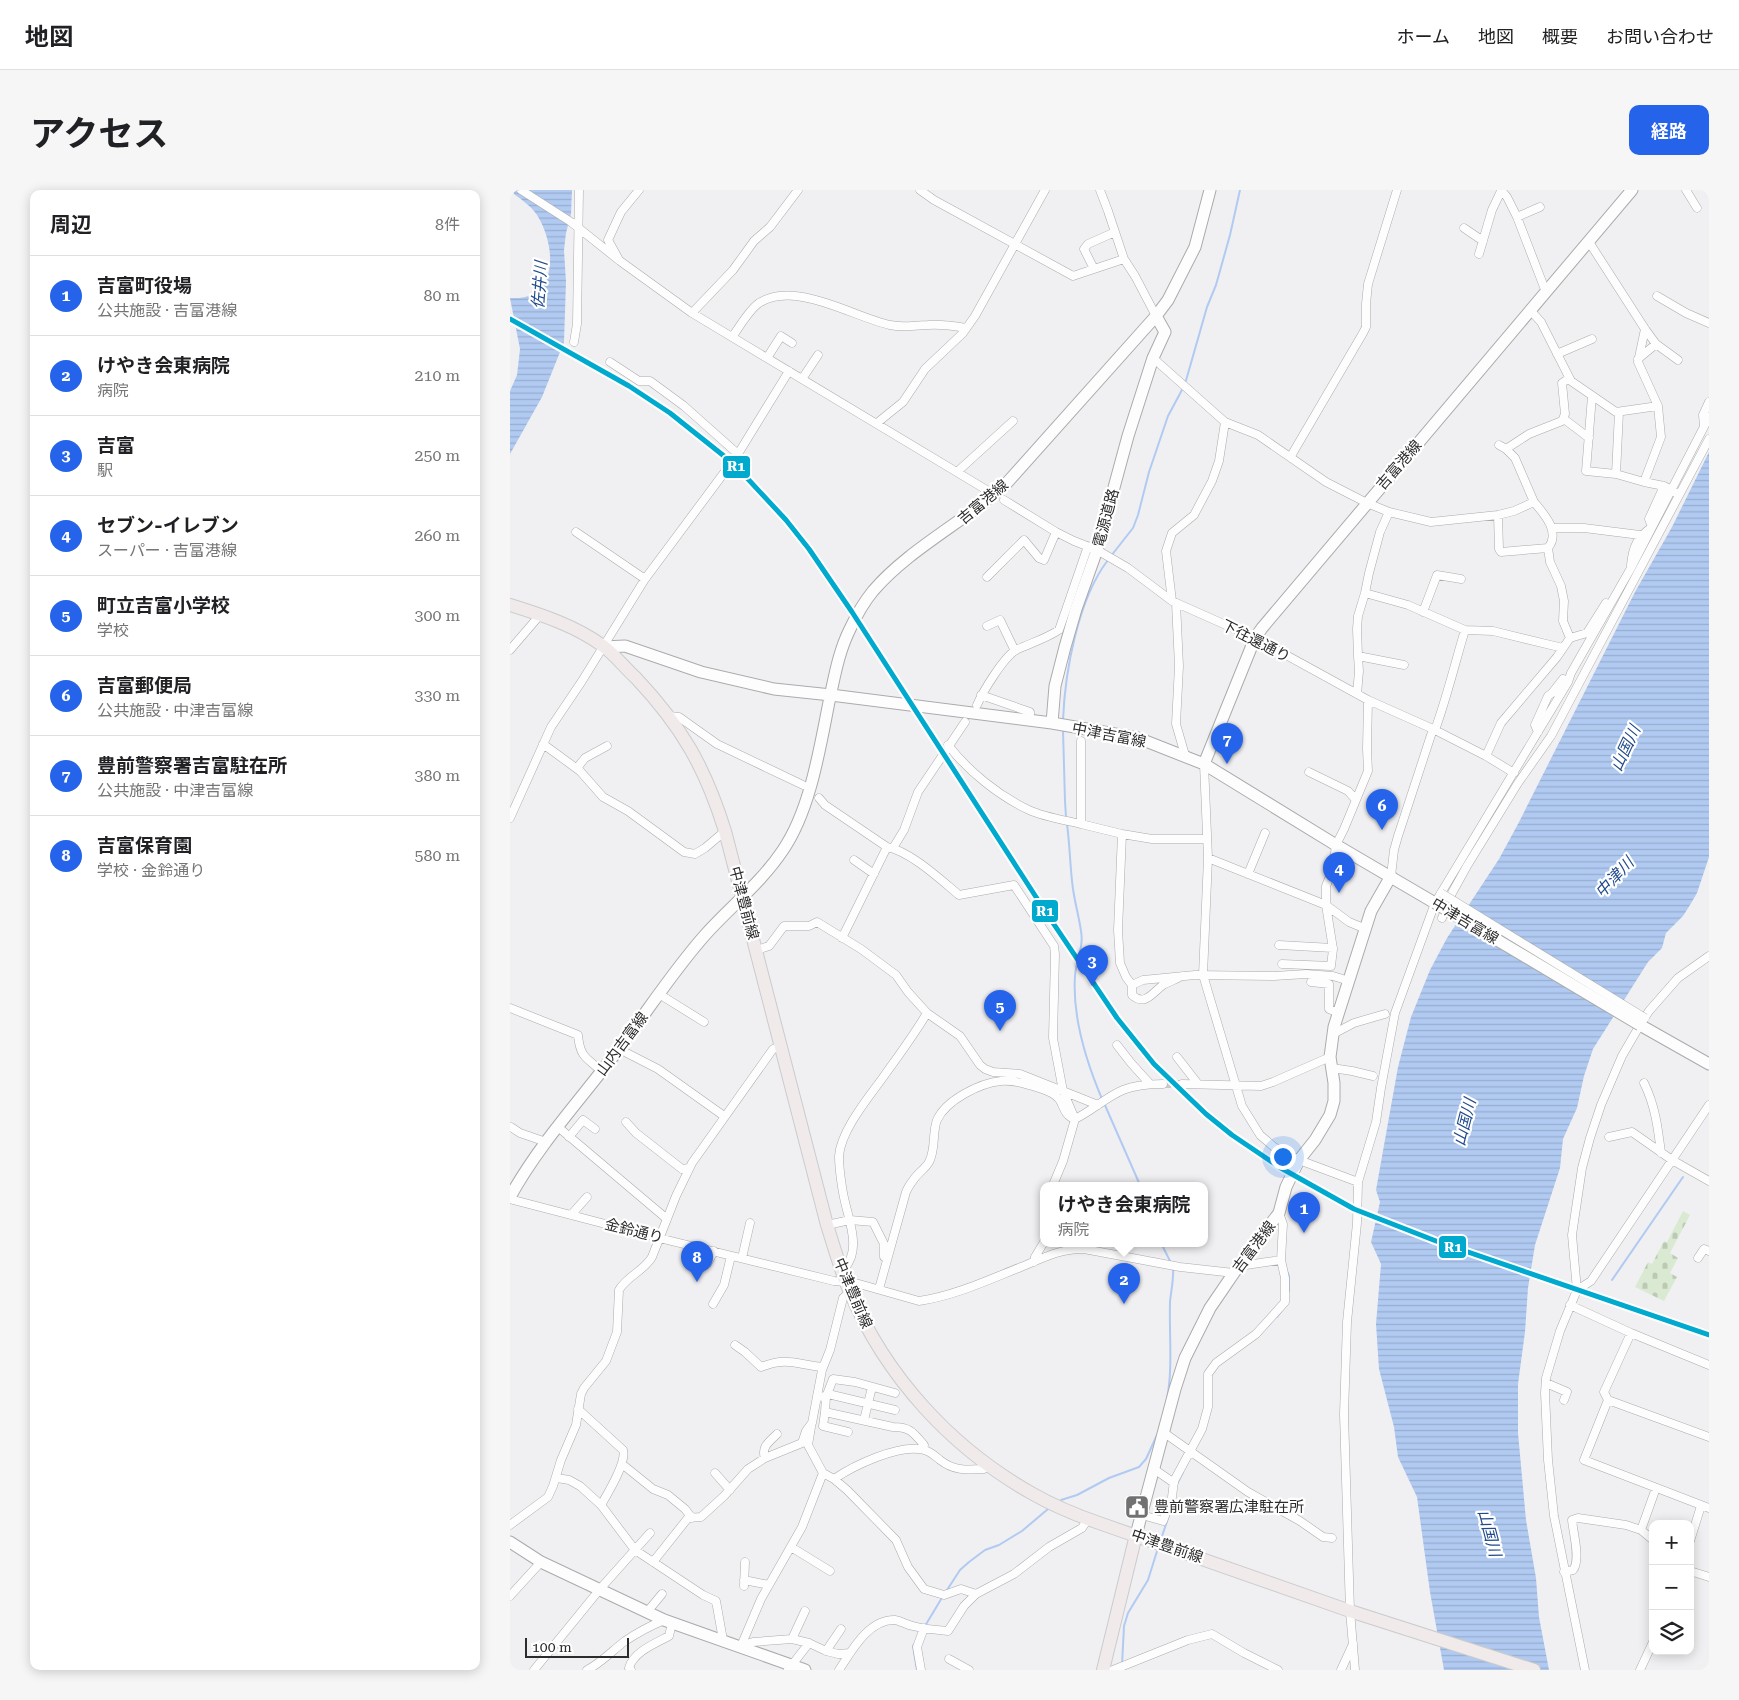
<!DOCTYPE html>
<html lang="ja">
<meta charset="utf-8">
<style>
:root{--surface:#fff;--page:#f6f6f6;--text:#202124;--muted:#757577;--line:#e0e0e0;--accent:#2563eb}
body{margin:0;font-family:"Roboto Serif","Noto Sans JP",serif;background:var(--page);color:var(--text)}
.controls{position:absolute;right:15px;bottom:15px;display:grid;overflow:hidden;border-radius:10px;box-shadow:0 2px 12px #0003}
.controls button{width:45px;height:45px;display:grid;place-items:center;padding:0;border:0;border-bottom:1px solid var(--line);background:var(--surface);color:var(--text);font:25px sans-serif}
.scale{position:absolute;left:15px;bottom:12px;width:104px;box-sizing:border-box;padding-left:5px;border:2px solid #2c2c2d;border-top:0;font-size:14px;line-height:18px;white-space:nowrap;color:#2c2c2d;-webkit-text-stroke:4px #fff;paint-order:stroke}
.you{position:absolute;left:772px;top:966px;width:18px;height:18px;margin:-12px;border:4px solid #fff;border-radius:50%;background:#1a73e8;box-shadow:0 0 0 8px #1a73e833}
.badge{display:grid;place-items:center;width:32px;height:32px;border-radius:50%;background:var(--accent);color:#fff;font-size:16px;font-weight:700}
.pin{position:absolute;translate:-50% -41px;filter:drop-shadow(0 1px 2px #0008)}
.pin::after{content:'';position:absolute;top:26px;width:18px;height:15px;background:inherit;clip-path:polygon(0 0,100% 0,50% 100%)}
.popup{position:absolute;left:530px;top:992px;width:168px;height:65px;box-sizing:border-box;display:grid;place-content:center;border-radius:10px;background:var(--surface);filter:drop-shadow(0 1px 4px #0005);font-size:16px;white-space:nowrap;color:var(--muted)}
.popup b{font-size:19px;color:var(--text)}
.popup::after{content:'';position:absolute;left:50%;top:100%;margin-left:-10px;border:10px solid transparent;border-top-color:var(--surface)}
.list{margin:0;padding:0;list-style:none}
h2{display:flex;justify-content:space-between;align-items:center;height:65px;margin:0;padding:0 20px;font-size:21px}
h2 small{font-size:16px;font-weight:400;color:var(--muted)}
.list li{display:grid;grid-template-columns:32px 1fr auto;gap:15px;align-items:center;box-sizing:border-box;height:80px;padding:0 20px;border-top:1px solid var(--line)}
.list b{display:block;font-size:19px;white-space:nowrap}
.list p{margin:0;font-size:16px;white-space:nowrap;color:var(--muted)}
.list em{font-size:16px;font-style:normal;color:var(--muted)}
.icon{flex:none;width:28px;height:28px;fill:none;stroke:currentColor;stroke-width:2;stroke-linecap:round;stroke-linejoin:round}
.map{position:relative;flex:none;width:1199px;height:1480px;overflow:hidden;border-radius:10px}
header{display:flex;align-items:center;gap:30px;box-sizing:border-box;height:70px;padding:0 25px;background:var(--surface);border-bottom:1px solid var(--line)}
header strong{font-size:24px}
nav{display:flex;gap:28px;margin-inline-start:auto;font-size:18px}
.intro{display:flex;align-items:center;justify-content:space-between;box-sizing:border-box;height:120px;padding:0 30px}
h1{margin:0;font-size:35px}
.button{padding:12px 22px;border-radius:10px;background:var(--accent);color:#fff;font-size:18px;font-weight:700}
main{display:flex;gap:30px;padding:0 30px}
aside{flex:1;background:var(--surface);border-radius:10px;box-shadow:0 2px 12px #0003}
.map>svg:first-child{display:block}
.cemetery{fill:url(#cemetery-stones)}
.water{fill:url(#water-rules)}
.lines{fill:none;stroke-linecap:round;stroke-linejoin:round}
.stream{stroke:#b1caf1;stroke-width:2}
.street-tunnel{stroke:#c9c9cb;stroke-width:8;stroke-dasharray:8 4;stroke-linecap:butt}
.street-casing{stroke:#ababad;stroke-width:9}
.secondary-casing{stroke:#ababad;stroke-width:13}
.primary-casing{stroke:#cbcbcc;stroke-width:14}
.street{stroke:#fdfdfd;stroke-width:8}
.secondary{stroke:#fdfdfd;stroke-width:11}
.primary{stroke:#f0eaeb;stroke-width:12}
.street-bridge-casing{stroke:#ababad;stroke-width:9;stroke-linecap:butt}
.secondary-bridge-casing{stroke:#ababad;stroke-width:13;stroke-linecap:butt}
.street-bridge{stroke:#fdfdfd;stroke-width:8}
.secondary-bridge{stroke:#fdfdfd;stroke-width:11}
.rail-1-casing{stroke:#fff;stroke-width:9}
.rail-1{stroke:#00a9ce;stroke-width:5}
.labels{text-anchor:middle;stroke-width:4.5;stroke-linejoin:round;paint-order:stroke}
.street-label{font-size:15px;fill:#2c2c2d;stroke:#fff}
.poi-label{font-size:15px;fill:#2c2c2d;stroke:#fff;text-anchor:start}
.water-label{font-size:16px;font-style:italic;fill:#224b8c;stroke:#fff}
.line-badge{stroke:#fff;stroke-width:2}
.badge-label{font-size:14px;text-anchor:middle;font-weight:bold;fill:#fff}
</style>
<header>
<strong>地図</strong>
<nav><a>ホーム</a><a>地図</a><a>概要</a><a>お問い合わせ</a></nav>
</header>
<div class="intro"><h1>アクセス</h1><a class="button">経路</a></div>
<main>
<aside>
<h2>周辺<small>8件</small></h2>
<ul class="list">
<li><span class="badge">1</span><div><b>吉富町役場</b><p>公共施設 · 吉富港線</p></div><em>80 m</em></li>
<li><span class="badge">2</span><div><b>けやき会東病院</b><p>病院</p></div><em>210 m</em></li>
<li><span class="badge">3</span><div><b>吉富</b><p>駅</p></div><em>250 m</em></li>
<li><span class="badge">4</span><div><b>セブン-イレブン</b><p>スーパー · 吉富港線</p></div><em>260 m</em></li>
<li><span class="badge">5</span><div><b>町立吉富小学校</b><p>学校</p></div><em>300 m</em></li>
<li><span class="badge">6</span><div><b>吉富郵便局</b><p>公共施設 · 中津吉富線</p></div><em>330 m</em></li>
<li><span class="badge">7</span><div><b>豊前警察署吉富駐在所</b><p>公共施設 · 中津吉富線</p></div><em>380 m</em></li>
<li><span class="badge">8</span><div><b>吉富保育園</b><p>学校 · 金鈴通り</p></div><em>580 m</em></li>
</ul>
</aside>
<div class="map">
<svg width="1199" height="1480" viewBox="0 0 1199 1480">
<defs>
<pattern id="cemetery-stones" width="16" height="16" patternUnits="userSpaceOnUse" patternTransform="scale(1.25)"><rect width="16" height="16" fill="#daead2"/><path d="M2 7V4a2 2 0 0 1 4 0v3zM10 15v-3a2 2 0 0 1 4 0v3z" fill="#bbc9b5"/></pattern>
<pattern id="water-rules" width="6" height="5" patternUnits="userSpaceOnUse" patternTransform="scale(1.25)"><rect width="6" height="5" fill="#b1caf1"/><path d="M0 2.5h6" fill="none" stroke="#98aecf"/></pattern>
</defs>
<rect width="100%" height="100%" fill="#f0f0f2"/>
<path class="cemetery" d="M1173,1021L1180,1025L1160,1063L1168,1068L1160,1083L1167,1087L1154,1111L1125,1097L1138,1072L1142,1074L1154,1051L1157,1052Z"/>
<path class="water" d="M3,0H62L61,24L56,43L54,60L56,92L54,152L32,207L0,264V201L7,185L10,159L0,108C50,111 46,55 27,25C21,16 12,10 4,4Z
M1199,262V667L1187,703L1180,715L1173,726L1156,743L1152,758L1138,772L1083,859L1074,886L1067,918L1053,949L1050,978L1025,1055L1018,1098L1015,1142L1008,1194V1243L1016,1330L1026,1388L1029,1427L1039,1480H934L920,1402L907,1307L888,1267L884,1237L869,1179L866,1134L871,1074L861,1052L870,1012L866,1000L888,877L901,827L920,780L937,748L989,669L1008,634L1125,402L1162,337Z"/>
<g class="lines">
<path class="stream" d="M675,194L697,117L706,95L720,45L730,0
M601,366L623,338L628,325L639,282L658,226L673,198
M553,530C555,481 568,409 598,370
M553,540L555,611L556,627
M557,634C560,656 560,678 563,699C565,713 569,727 571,741C574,757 566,770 565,786C562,828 576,871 592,909
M594,913L630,995
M651,1053L661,1073
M776,1079L779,1086V1101
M1102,1090L1173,987
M767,1127L776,1115
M657,1209C663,1177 659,1145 660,1112C661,1100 664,1090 663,1077
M667,1294L673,1282
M551,1310L567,1305L599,1288L629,1277L636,1269L647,1245
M651,1349L665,1308
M437,1400L450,1380L459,1372L475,1360L489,1355L512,1341L538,1319
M415,1436L433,1406
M405,1453L403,1456L407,1480
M612,1475L614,1436L618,1423L638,1390L648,1358"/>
<path class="street-tunnel" d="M653,894H672"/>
<defs>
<path id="street" d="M11,0L61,32L110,71L182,123L480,302
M410,0L424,10L563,86L614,69
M590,0L598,21L614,69L625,86L646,126
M991,0L997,7L1007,27L1034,97L1038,100
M1176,0L1187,18
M1007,27L1030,17
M954,38L973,51
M1079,52L1135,139L1146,154L1168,170
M969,64L982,20L991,1
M108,68L98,50L111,22L129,0
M584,79L574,59L578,54L605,42
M1147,106L1176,123L1199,133
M1021,121L1031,132L1061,191
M182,123L223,80L244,51L260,37L288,0
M1135,139L1128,172L1148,216L1151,247L1134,292L1154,296L1166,303
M223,146C229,137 240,119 249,113C286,90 343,127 380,135C393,138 405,135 418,135C431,134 444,136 456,138
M64,152L67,134L69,0
M1047,164L1082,149
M257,168L271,146L282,153
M643,168L715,232L748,245L816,292L857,313L879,322L921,332L988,325L1004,321L1024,312C1034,324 1051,342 1038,358L1040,372L1051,396L1054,411L1053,431L1060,448L1047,467L991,533L976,566
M1128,169L1146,154
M100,172L129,191H140L174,216L228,264
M292,189L308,165
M1082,206L1076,281L1106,284L1134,292
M1054,229L1079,248
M367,233L393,212L415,179L453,143L465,126L535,0
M1194,236L1193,225L1199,212
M989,255L996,259L1019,244L1052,231L1055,224L1052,193L1058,189L1106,222L1148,216
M996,259L1005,268L1024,312
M781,266L853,143L856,137V114L858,94L887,0
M447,282L503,231
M1106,284L1109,222
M494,310L546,342L564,351L587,360L618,378L662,411L745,448L858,510L923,539L976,566L1004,583
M988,325L989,359L991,362L1038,358
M1043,338H1074L1130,345
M66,342L135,389
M1121,375C1123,356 1127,348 1142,337L1139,329L1154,296
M477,387L514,350L529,368L534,370L546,342
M855,403L898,415L955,440L983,441L1053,458
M662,411L656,361L662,343L684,325L702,291L709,271L715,232
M666,413L669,476L666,534L675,565
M913,422L927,385L951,389
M477,436L490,430L505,461
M1060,448L1077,443L1096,413
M0,460L30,425
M848,466L847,439L848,426L855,403L859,383L870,342L879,322
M847,504L849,481L848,466L894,475
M471,505L520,522V531
M467,515C473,501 494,467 506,460C521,453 535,449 549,440L578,356
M158,526L169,527L207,554L293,595
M925,540C937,507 945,473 955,440
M1028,542L1025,535L1038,506L1042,503L1053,489L1058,492
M571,551V634L612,644
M33,554L70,581L93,607L118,621L174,662L185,664L195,658L215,641
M438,555C458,581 489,606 519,620C534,627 554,630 571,634
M694,574L698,668L693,785L732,916L750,945L764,957L789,970L848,992
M67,578L75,568L97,556
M309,608L315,615L377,657C400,661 431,690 449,705L504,695L544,756L545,764L543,848L553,901L565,929
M846,610L858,581L857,559L858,510
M0,628L41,537L72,491L135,389L228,264L279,181
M383,658L394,640L408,602L455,532
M698,668L816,715L839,732L856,739
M344,670L364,684
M738,684L755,643
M881,686L884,660L888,646L923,539
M932,728L942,703L957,676L1008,593L1041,546L1199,249
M332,748L377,657
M769,755L823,758
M247,760L259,756L274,736H299L307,732L351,759L386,785L398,802L417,823L450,846L470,875L475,879L483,882L510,884L588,915
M772,774L821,776L823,759L816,715V696L823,679L826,655L834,639L846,610L838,601L799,582
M672,786C666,789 659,792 653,795C643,802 635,817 622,805V795L616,787L610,773L608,740L612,644L642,649H697
M801,792L819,794V819L829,823
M622,795L633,790L685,785L764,786L796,784L823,786L839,791
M149,804L194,832
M0,818L68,845C70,867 76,868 92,881
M823,844L844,833L875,824
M607,855L621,873L640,894
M109,859L148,879L214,926
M667,867L688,894
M822,878L842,881L863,886
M1134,893C1145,915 1148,938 1151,963
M672,894L751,896L763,892L820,867
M116,932L126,943L172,979L179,978
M1,937L10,943L36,952
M48,937L157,1029
M59,947L73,930L85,939
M1099,947L1122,942L1162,970L1199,991
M543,995L553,971L565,929C582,921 596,907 613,900C625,895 640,894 653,894
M0,1009L149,1048L324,1091L342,1092L409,1111C444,1106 478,1090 511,1077C531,1069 551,1058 574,1059L670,1077L724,1083
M61,1025L77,1007
M317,1035L340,1030L363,1032L374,1054V1067L377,1068
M232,1068L240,1033
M1188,1068L1194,1059L1199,1061
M524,1072L525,1067L534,1052
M197,1074L204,1061
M730,1074L736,1075L771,1070
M332,1081C352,1062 340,1034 335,1012C332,1000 329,978 329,966C331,940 359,907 374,886C389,865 404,845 417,823
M369,1099L396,1002C398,997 401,993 404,989C408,983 416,978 419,972C426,959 422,943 427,930C436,910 470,893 491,891C505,890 519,895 532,899C538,901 545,904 549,909C554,916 554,926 565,929
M1067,1100L1081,1091L1199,915
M203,1114L214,1095L221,1066
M1060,1115L1121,1143L1199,1175
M1121,1143L1094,1202L1098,1210L1199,1247
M225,1155L235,1162L251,1177C278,1166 287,1175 313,1177
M1036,1193L1057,1202L1054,1210
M318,1204L385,1220
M307,1206L316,1207L315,1222L383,1237C400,1237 403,1242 414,1255L413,1259
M316,1207L323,1189L345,1192L385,1203
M1098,1210L1074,1270L1199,1318
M68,1219L113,1260C117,1272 98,1303 91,1315
M315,1222L313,1236L338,1242
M354,1230L362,1197
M301,1237L298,1255L313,1283L324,1289C343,1276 390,1253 414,1260C420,1261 425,1266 430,1270C444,1281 456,1280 474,1279L476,1274
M653,1242L738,1302L790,1331L813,1347L822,1348
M255,1268C251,1257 259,1252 267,1244
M112,1274L143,1299L158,1305L175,1319L182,1328
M644,1279L664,1293
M205,1283L220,1300
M47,1288L59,1290L70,1296L91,1315L125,1360L193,1405L206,1411L213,1450
M324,1289L337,1300L386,1350L398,1377L414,1399L434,1405L451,1399L466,1404
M632,1325L653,1331L662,1307L664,1291L692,1239L698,1217V1184L706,1173L746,1144L775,1112V1088L771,1070L773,1034L769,1023
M0,1335L38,1307L43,1296L51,1270L66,1235L71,1204L74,1198L96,1171L107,1142L109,1100C117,1086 134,1081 142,1067L166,1006L182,973L263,859L270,857
M1131,1340L1146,1298
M1180,1351L1191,1316
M281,1357L320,1381
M143,1372L178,1328L191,1327L214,1306L238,1279L255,1268L292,1253L296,1241L302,1233L312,1180L320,1160L333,1108L340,1102
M1180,1381L1199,1387
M1054,1382L1063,1380C1071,1370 1063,1342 1062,1330L1068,1328L1116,1335L1131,1340L1143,1350
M234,1390L259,1395
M234,1396L235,1372
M0,1406L31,1372
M137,1422L152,1404
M299,1453L316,1461L331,1439
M231,1456L251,1409L292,1337L313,1283
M231,1456L243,1452L282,1449L295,1421
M316,1461L328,1464L340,1463
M439,1469L459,1480
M24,1480L90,1399L140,1343
M77,1480C91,1473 102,1461 115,1451C127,1443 140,1436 154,1430
M121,1480L119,1478C123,1462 146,1453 159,1446L162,1433
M278,1480L299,1453L282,1449
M329,1480C341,1462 358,1429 385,1430C391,1431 397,1435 403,1436C414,1439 426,1440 438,1441L454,1416L466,1404L504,1384L539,1357L572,1338L578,1329
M411,1480L407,1457L414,1438
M603,1480L678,1450L702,1444L734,1463L768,1480
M831,1480L843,1454
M845,1480L840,1421L834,1224L837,1132L847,1033L848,992L866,932L871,898L885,823L925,713L1058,492L1061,483L1121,378L1199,227
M1075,1480L1044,1326L1038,1270L1035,1203L1036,1188L1050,1141L1067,1100L1062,1045L1072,978L1080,948L1091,915L1112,866L1130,835L1139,821L1168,788L1199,766
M1130,1480L1143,1452"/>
<path id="secondary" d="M94,457L115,456L191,482L264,499L321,505L542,533L628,548L694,574L826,655L925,713
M542,533L545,496L555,457L566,419L587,360L618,246L643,168L655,142L646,126
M694,574L745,448L752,438L1122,0
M1130,835L1199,874
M0,1007C29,954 72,908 108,860C137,822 163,781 195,745C221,716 251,693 273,660C301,619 310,556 320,507C325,484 329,461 340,439C346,426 354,412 363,401C399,359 454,332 495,295L646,126L658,110L685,57L700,0
M626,1345L665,1199L675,1168L700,1118L730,1074L769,1023L776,997L789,970L805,950L820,925L824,911V893L820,867L824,837L861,721L881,686
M0,1352L31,1372L154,1430L295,1480"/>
<path id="primary" d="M0,415C32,425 66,436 93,456C105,465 115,478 126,488C172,537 195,577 215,641L317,1035C324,1057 330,1079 339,1100C376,1187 441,1258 523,1304C544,1316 566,1325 589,1333L840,1421L1024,1480
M593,1480L626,1345"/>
</defs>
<use href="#street" class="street-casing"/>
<use href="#secondary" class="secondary-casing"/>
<use href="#primary" class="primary-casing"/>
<use href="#street" class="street"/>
<use href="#secondary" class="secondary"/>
<use href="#primary" class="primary"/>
<defs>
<path id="street-bridge" d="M931,703L1135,828"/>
<path id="secondary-bridge" d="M925,713L1130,835"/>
</defs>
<use href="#street-bridge" class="street-bridge-casing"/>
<use href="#secondary-bridge" class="secondary-bridge-casing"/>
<use href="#street-bridge" class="street-bridge"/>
<use href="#secondary-bridge" class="secondary-bridge"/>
<defs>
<path id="rail-1" d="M0,129L119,196L160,223L224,274L276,330L299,359L342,422L537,724L607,828L644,874L696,924L722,945L771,978L844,1019L926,1051L1199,1145"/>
</defs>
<use href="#rail-1" class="rail-1-casing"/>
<use href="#rail-1" class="rail-1"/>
</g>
<defs>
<symbol id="civic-square" viewBox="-11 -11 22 22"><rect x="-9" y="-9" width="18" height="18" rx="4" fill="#717172" stroke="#fff"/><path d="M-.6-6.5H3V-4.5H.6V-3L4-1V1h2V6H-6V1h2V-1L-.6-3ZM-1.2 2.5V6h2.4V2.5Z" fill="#fff"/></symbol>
</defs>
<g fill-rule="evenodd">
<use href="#civic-square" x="613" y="1303" width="28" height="28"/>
</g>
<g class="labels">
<g class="street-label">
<text transform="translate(889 275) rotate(-49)" y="5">吉富港線</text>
<text transform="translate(473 312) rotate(-40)" y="5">吉富港線</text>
<text transform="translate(596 328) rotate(-75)" y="5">電源道路</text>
<text transform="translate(746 451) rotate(27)" y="5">下往還通り</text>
<text transform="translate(599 545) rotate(11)" y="5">中津吉富線</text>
<text transform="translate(234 713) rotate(75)" y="5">中津豊前線</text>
<text transform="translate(955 731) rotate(31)" y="5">中津吉富線</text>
<text transform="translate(112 854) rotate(-53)" y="5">山内吉富線</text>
<text transform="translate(124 1041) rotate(14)" y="5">金鈴通り</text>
<text transform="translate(744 1057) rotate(-53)" y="5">吉富港線</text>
<text transform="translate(343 1103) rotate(67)" y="5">中津豊前線</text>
<text transform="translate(657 1356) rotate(19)" y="5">中津豊前線</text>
</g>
<g class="poi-label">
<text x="644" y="1322">豊前警察署広津駐在所</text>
</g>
<g class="water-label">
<text transform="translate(29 95) rotate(-86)" y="6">佐井川</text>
<text transform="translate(1115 558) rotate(-65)" y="6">山国川</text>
<text transform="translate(1104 687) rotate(-47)" y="6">中津川</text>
<text transform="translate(954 932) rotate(-76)" y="6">山国川</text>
<text transform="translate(980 1343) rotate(75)" y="6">山国川</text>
</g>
</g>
<g class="line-badge">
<rect x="212" y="265" width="29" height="24" rx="5" fill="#00a9ce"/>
<rect x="521" y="709" width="28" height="24" rx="5" fill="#00a9ce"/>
<rect x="928" y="1045" width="29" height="24" rx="5" fill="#00a9ce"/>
</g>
<g class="badge-label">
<text x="226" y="281">R1</text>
<text x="535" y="726">R1</text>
<text x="943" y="1062">R1</text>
</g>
</svg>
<div class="controls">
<button>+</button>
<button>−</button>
<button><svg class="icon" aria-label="layers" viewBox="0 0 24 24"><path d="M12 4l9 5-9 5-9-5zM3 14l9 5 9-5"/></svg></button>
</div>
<div class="scale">100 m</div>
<div class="you"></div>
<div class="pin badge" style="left:794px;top:1043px">1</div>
<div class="pin badge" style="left:614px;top:1114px">2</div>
<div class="popup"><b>けやき会東病院</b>病院</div>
<div class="pin badge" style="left:582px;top:796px">3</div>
<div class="pin badge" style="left:829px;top:703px">4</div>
<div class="pin badge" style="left:490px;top:841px">5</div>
<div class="pin badge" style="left:872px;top:640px">6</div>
<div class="pin badge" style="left:717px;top:574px">7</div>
<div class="pin badge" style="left:187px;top:1092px">8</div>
</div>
</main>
